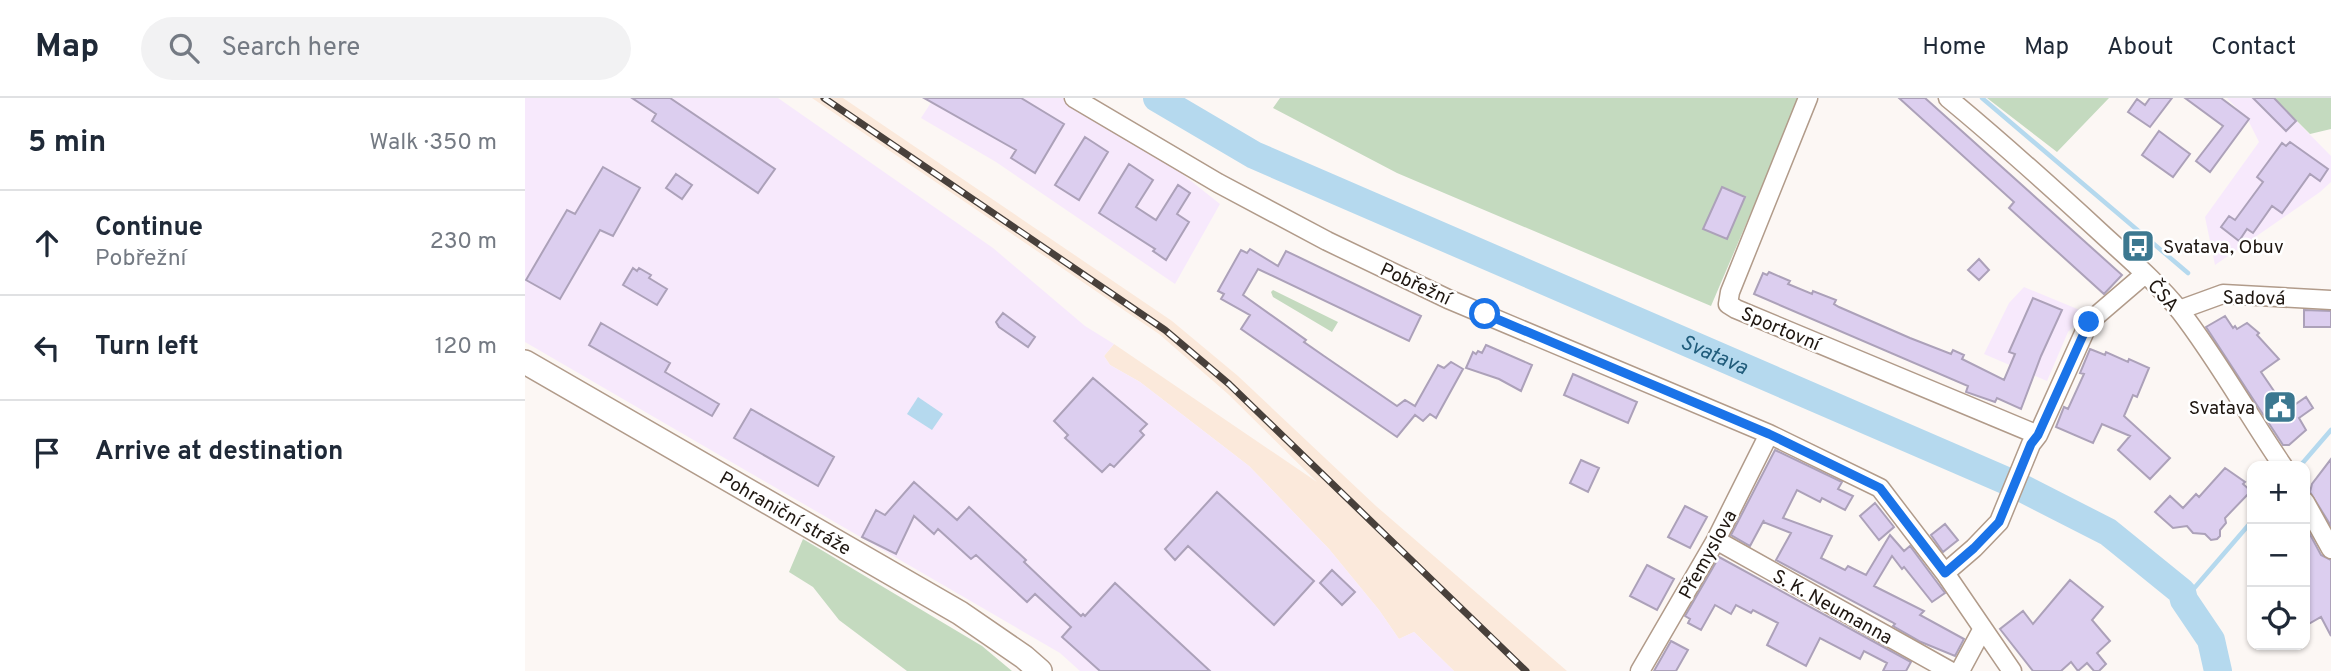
<!DOCTYPE html>
<meta charset="utf-8">
<style>
:root{--surface:#fff;--page:#f2f2f3;--text:#1f2937;--muted:#747a83;--line:#e0e1e3}
body{margin:0;font-family:Overpass,sans-serif;background:var(--page);color:var(--text)}
.controls{position:absolute;right:21px;bottom:21px;display:grid;overflow:hidden;border-radius:14px;box-shadow:0 2px 5px #0004}
.controls button{width:63px;height:63px;display:grid;place-items:center;padding:0;border:0;border-bottom:2px solid var(--line);background:var(--surface);color:var(--text);font:35px sans-serif}
.stop{position:absolute;width:21px;height:21px;margin:-16px;border:5px solid #1a73e8;border-radius:50%;background:#fff}
.stop.end{background:#1a73e8;border-color:#fff;box-shadow:0 2px 7px #0008}
.list{margin:0;padding:0;list-style:none}
h2{display:flex;justify-content:space-between;align-items:center;height:91px;margin:0;padding:0 28px;font-size:30px}
h2 small{font-size:23px;font-weight:400;color:var(--muted)}
.list li{display:grid;grid-template-columns:46px 1fr auto;gap:21px;align-items:center;box-sizing:border-box;height:105px;padding:0 28px;border-top:2px solid var(--line)}
.list b{display:block;font-size:26px;white-space:nowrap}
.list p{margin:0;font-size:23px;white-space:nowrap;color:var(--muted)}
.list em{font-size:23px;font-style:normal;color:var(--muted)}
.icon{flex:none;width:38px;height:38px;fill:none;stroke:currentColor;stroke-width:2;stroke-linecap:round;stroke-linejoin:round}
.map{position:relative;flex:none;width:1806px;height:573px;overflow:hidden}
header{display:flex;align-items:center;gap:42px;box-sizing:border-box;height:98px;padding:0 35px;background:var(--surface);border-bottom:2px solid var(--line)}
header strong{font-size:33px}
nav{display:flex;gap:38px;margin-inline-start:auto;font-size:24px}
.search{width:490px;height:63px;background:var(--page);display:flex;align-items:center;gap:18px;box-sizing:border-box;padding:0 24px;border-radius:38px;color:var(--muted);font-size:26px}
main{display:flex}
aside{flex:1;background:var(--surface)}
.map>svg:first-child{display:block}
.built{fill:#fbe9db}
.industrial{fill:#f7e9fc}
.green{fill:#c4dabf}
.water{fill:#b5d9ee}
.lines{fill:none;stroke-linecap:round;stroke-linejoin:round}
.stream{stroke:#b5d9ee;stroke-width:4.5}
.river{stroke:#b5d9ee;stroke-width:28}
.building{fill:#dcceef;stroke:#aca1b9;stroke-width:2}
.minor-casing{stroke:#b19b8a;stroke-width:21}
.tertiary-casing{stroke:#b19b8a;stroke-width:26}
.minor{stroke:#fff;stroke-width:18}
.tertiary{stroke:#fff;stroke-width:23}
.rail-casing{stroke:#48403b;stroke-width:7}
.rail{stroke:#fff;stroke-width:4.5;stroke-dasharray:13;stroke-linecap:butt}
.route{stroke:#1a73e8;stroke-width:9}
.labels{text-anchor:middle;stroke-width:5;stroke-linejoin:round;paint-order:stroke}
.poi-label{font-size:19px;fill:#1e1610;stroke:#fff;text-anchor:start}
.street-label{font-size:19px;fill:#1e1610;stroke:#fff}
.water-label{font-size:21px;font-style:italic;fill:#205c7b;stroke:#fff}
</style>
<header>
<strong>Map</strong>
<div class="search"><svg class="icon" aria-label="search" viewBox="0 0 24 24"><circle cx="10" cy="10" r="6"/><path d="M15 15l6 6"/></svg>Search here</div>
<nav><a>Home</a><a>Map</a><a>About</a><a>Contact</a></nav>
</header>
<main>
<aside>
<h2>5 min<small>Walk · 350 m</small></h2>
<ul class="list">
<li><svg class="icon" aria-label="ahead" viewBox="0 0 24 24"><path d="M12 20V5M6 11l6-6 6 6"/></svg><div><b>Continue</b><p>Pobřežní</p></div><em>230 m</em></li>
<li><svg class="icon" aria-label="left" viewBox="0 0 24 24"><path d="M17 20v-9H6M10 6l-5 5 5 5"/></svg><div><b>Turn left</b></div><em>120 m</em></li>
<li><svg class="icon" aria-label="arrive" viewBox="0 0 24 24"><path d="M6 21V4h12l-3 4 3 4H6"/></svg><div><b>Arrive at destination</b></div></li>
</ul>
</aside>
<div class="map">
<svg width="1806" height="573" viewBox="0 0 1806 573">
<rect width="100%" height="100%" fill="#fcf7f4"/>
<path class="built" d="M287,0H318L647,223L713,278L851,408L1042,573H929L889,534L874,541L854,512L804,451L724,368L615,284L585,267L579,258L589,246L792,384L703,296L634,236Z"/>
<path class="industrial" d="M0,0H253L468,150L560,228L589,246L579,258L585,267L615,284L724,368L804,451L854,512L874,541L889,534L929,573H555L535,555L0,244Z
M409,0H539L627,52L695,106L650,186L471,64L396,20Z
M1702,0H1749L1806,58V84L1795,94L1690,167L1680,119L1734,44L1723,22Z
M1499,189L1562,215L1543,234L1522,283L1459,256L1484,205Z"/>
<path class="green" d="M755,0H1275L1186,208L872,75L748,10Z
M1462,0H1584L1532,54Z
M1749,0H1806V31L1785,36Z
M748,192L813,224L807,234L748,199L746,194Z
M278,441L457,548L487,573H382L314,522L288,489L264,474Z"/>
<path class="water" d="M393,299L418,316L407,332L382,316Z"/>
<g class="lines">
<path class="stream" d="M1457,0L1663,175
M1775,368L1806,332
M1659,502L1727,423"/>
<path class="river" id="s1" d="M632,0L729,57L1491,387L1583,434L1657,494L1659,502L1686,542L1693,573"/>
</g>
<path class="building" d="M107,0H145L250,71L233,95L127,23L131,16Z
M399,0H496L539,26L510,75L486,60L491,52Z
M1374,0H1400L1597,177L1579,196L1484,110L1489,104Z
M1625,0H1647L1625,29L1603,14L1612,1L1620,7Z
M1660,0H1696L1724,21L1685,74L1671,63L1698,28Z
M1728,0H1749L1771,23L1761,33Z
M1634,33L1665,56L1648,79L1617,57Z
M560,39L583,54L554,102L530,87Z
M1765,44L1803,71L1795,83L1785,76L1757,115L1747,108L1728,135L1722,131L1714,143L1696,129L1704,118L1710,122L1738,84L1732,79L1757,45L1761,48Z
M604,66L628,82L611,109L631,122L653,87L665,95L652,116L664,124L641,162L628,153L630,151L574,115Z
M78,69L115,90L88,138L75,132L35,201L1,182L42,112L50,116Z
M151,76L167,87L157,101L141,90Z
M1197,89L1220,99L1202,141L1178,131Z
M725,151L753,168L761,153L896,218L884,243L733,171L718,197L781,242L779,244L799,258L872,308L880,302L890,308L913,267L919,270L926,264L938,271L911,320L905,316L898,323L890,317L872,339L716,231L725,217L696,201L699,196L693,193L716,152L722,155Z
M1454,161L1464,172L1454,182L1443,172Z
M108,170L112,173L114,170L126,177L124,180L142,191L132,207L98,187Z
M1244,174L1265,183L1263,186L1287,196L1288,193L1311,202L1309,206L1314,209L1385,240L1426,256L1428,252L1439,257L1437,261L1479,282L1490,256L1484,254L1508,200L1537,212L1516,258L1496,311L1472,300L1470,304L1441,294L1443,288L1229,196L1238,175L1242,177Z
M1779,212L1806,213V229H1779Z
M478,215L510,239L503,249L474,229L471,224Z
M1700,218L1708,230L1710,228L1712,231L1722,225L1734,235L1732,237L1754,261L1736,274L1762,312L1781,299L1788,310L1774,320L1781,332L1764,347H1758L1681,229Z
M76,225L145,265L140,274L194,306L187,318L64,247Z
M961,247L1007,267L996,293L974,281L941,270L948,254L951,256L953,253L957,255Z
M1565,251L1580,257L1581,254L1603,264L1604,261L1624,270L1612,299L1608,297L1599,318L1645,360L1625,381L1593,352L1605,338L1577,326L1568,345L1531,329L1539,309L1543,311L1559,276L1555,275Z
M1048,276L1112,304L1103,325L1039,297Z
M568,280L622,326L615,333L619,337L589,369L585,366L577,374L540,340L543,337L529,323Z
M226,311L309,359L293,388L209,340Z
M1250,352L1317,384L1313,391L1328,398L1320,412L1297,400L1295,404L1272,392L1258,420L1307,438L1296,460L1320,472L1323,468L1341,477L1365,437L1379,453L1385,448L1420,495L1407,504L1379,469L1377,471L1367,458L1349,488L1399,513L1395,517L1439,541L1430,558L1396,544L1368,528L1370,526L1367,524L1251,462L1266,435L1238,424L1239,422L1225,448L1206,437Z
M1806,361V428L1785,394L1787,386Z
M1056,362L1074,370L1063,394L1045,385Z
M1700,370L1720,384L1718,386L1726,393L1700,420L1701,425L1695,432V438L1692,441L1686,442L1680,436L1668,435L1662,428L1648,430L1630,414L1645,398L1658,410L1671,396L1674,399Z
M389,384L432,422L444,409L501,462L499,464L556,518L558,516L560,518L590,485L685,573H575L537,539L546,529L510,496L502,504L451,457L446,461L413,431L409,436L389,418L371,456L337,439L351,412L360,417Z
M692,394L789,483L749,527L663,448L650,462L640,451Z
M1350,405L1369,429L1354,442L1335,418Z
M1160,408L1182,419L1165,450L1143,439Z
M1420,426L1433,442L1418,454L1406,437Z
M1780,427L1796,457L1806,462V538L1796,519L1780,528Z
M1194,459L1386,564L1381,573H1358L1362,565L1339,553L1335,561L1295,540L1281,568L1242,547L1253,525L1228,512L1226,515L1211,507L1206,516L1190,507L1176,532L1163,525L1165,521L1160,518Z
M1122,467L1149,481L1132,512L1105,498Z
M807,472L830,494L817,507L795,485Z
M1545,482L1578,509L1567,522L1585,543L1572,555L1581,566L1574,573H1569L1562,565L1553,573L1546,564L1536,573H1508L1475,531L1498,513L1508,526Z
M1146,543L1163,552L1151,573H1129Z"/>
<g class="lines">
<defs>
<path id="minor" d="M549,0L693,85L802,143L923,201L1244,336L1355,390L1420,475L1487,573
M1283,0L1205,194L1203,206L1211,211L1513,337
M1423,0C1475,43 1525,88 1575,134C1602,159 1632,184 1655,213C1693,262 1723,317 1758,368
M1654,212L1698,196L1806,202
M1780,404L1806,451
M1191,442L1425,573
M1420,475L1449,450L1474,424L1506,346L1513,337L1564,224L1620,176
M1115,573L1191,442L1244,336
M1435,573L1457,532"/>
<g id="tertiary">
<path id="s2" d="M0,264L435,515L499,559L515,573"/>
</g>
</defs>
<use href="#minor" class="minor-casing"/>
<use href="#tertiary" class="tertiary-casing"/>
<use href="#minor" class="minor"/>
<use href="#tertiary" class="tertiary"/>
<defs>
<path id="rail" d="M299,0L640,232L704,286L1001,573"/>
</defs>
<use href="#rail" class="rail-casing"/>
<use href="#rail" class="rail"/>
</g>
<g class="lines">
<path class="route" d="M960,216L1244,336L1355,390L1420,475L1449,450L1474,424L1506,346L1513,337L1564,224"/>
</g>
<defs>
<symbol id="bus-square" viewBox="-11 -11 22 22"><rect x="-9" y="-9" width="18" height="18" rx="4" fill="#3c7890" stroke="#fff"/><path d="M-5-6H5V4H4V6H2V4H-2V6H-4V4H-5ZM-3.5-4V0h7V-4ZM-3.5 1.2v1.5H-2V1.2ZM2 1.2v1.5H3.5V1.2Z" fill="#fff"/></symbol>
<symbol id="civic-square" viewBox="-11 -11 22 22"><rect x="-9" y="-9" width="18" height="18" rx="4" fill="#3c7890" stroke="#fff"/><path d="M-.6-6.5H3V-4.5H.6V-3L4-1V1h2V6H-6V1h2V-1L-.6-3ZM-1.2 2.5V6h2.4V2.5Z" fill="#fff"/></symbol>
</defs>
<g fill-rule="evenodd">
<use href="#bus-square" x="1594" y="129" width="38" height="38"/>
<use href="#civic-square" x="1736" y="290" width="38" height="38"/>
</g>
<g class="labels">
<g class="poi-label">
<text x="1638" y="155">Svatava, Obuv</text>
<text x="1730" y="316" text-anchor="end">Svatava</text>
</g>
<g class="street-label">
<text transform="translate(891 185) rotate(25)" y="7">Pobřežní</text>
<text transform="translate(1639 197) rotate(48)" y="7">ČSA</text>
<text transform="translate(1729 199) rotate(1)" y="7">Sadová</text>
<text transform="translate(1256 230) rotate(23)" y="7">Sportovní</text>
<text dy="7" stroke="none"><textPath href="#s2" startOffset="301">Pohraniční stráže</textPath></text>
<text transform="translate(1182 456) rotate(-61)" y="7">Přemyslova</text>
<text transform="translate(1308 508) rotate(29)" y="7">S. K. Neumanna</text>
</g>
<g class="water-label">
<text dy="7" stroke="none"><textPath href="#s1" startOffset="614">Svatava</textPath></text>
</g>
</g>
</svg>
<div class="controls">
<button>+</button>
<button>−</button>
<button><svg class="icon" aria-label="locate" viewBox="0 0 24 24"><circle cx="12" cy="12" r="6"/><path d="M12 2v4M12 18v4M2 12h4M18 12h4"/></svg></button>
</div>
<div class="stop" style="left:960px;top:216px"></div>
<div class="stop end" style="left:1564px;top:224px"></div>
</div>
</main>
